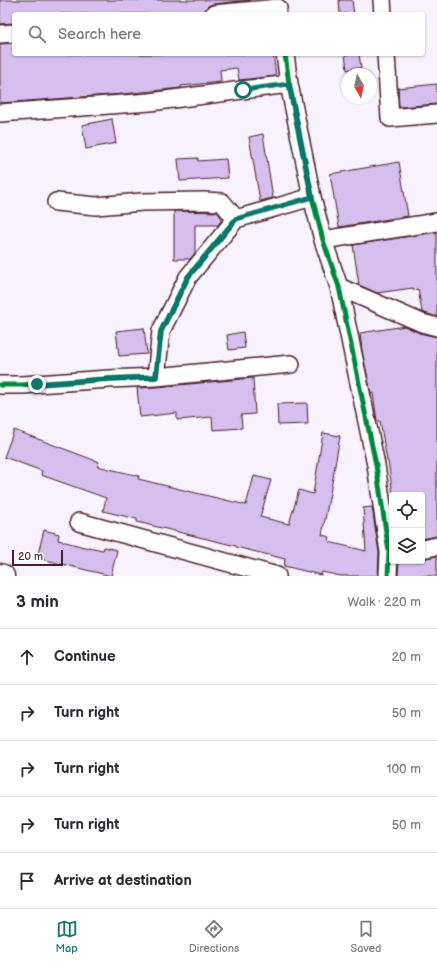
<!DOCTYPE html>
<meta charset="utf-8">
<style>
:root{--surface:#fff;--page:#f2f2f3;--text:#2b2b33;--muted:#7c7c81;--line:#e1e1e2;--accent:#0f766e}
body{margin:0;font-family:"Balsamiq Sans",sans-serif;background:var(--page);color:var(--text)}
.controls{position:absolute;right:12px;bottom:12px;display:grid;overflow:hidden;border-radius:4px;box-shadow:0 1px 3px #0004}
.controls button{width:36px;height:36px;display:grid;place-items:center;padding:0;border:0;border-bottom:1px solid var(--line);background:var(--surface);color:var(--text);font:20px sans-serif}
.compass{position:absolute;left:341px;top:68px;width:36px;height:36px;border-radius:50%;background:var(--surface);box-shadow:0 1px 3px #0004;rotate:171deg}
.scale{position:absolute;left:12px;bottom:10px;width:51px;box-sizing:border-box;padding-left:4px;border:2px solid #4a1f2b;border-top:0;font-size:11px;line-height:14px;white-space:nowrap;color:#4a1f2b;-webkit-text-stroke:3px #fff;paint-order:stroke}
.stop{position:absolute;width:12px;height:12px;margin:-9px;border:3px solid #0f766e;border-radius:50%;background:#fff}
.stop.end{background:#0f766e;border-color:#fff;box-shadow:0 1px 4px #0008}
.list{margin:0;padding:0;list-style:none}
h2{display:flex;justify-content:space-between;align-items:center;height:52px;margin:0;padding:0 16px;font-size:17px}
h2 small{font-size:13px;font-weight:400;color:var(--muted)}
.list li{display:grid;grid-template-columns:26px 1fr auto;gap:12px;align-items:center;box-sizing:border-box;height:56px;padding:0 16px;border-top:1px solid var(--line)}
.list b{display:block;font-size:15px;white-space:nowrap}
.list em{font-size:13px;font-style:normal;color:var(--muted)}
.icon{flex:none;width:22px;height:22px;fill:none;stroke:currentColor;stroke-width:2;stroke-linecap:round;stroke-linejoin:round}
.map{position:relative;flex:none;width:437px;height:576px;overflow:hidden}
.search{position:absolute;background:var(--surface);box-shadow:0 1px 3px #0004;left:12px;right:12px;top:12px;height:44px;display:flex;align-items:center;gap:10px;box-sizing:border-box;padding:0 14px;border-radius:4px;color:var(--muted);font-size:15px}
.sheet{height:332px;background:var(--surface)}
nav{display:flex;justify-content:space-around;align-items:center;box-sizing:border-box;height:56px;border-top:1px solid var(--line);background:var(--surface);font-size:11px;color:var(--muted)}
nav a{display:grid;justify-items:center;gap:2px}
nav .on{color:var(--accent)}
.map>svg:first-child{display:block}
.building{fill:#d6beee;stroke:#4a1f2b}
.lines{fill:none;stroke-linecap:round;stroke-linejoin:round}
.minor-casing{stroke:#4a1f2b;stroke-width:20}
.highway-casing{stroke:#4a1f2b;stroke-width:25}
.minor{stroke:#fff;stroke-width:17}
.highway{stroke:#fff;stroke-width:22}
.cycleway-casing{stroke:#fff;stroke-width:8}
.cycleway{stroke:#00873e;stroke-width:5}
.route{stroke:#0f766e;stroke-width:5}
</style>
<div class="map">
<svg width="437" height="576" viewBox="0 0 437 576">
<rect width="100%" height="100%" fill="#f7f2fc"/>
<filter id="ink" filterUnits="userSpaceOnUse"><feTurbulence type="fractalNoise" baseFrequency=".025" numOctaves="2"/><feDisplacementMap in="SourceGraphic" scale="8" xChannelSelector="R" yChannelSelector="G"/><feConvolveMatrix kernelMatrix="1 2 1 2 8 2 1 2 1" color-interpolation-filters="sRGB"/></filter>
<g filter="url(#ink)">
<path class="building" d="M0,0H251L213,4L208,6L205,10L204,14H14V23L0,24Z
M339,0H352L354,14H340Z
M14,43V54H273L276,76L239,80L237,68L220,70L221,82L181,86V88L123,94L0,103V44Z
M345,54H359L361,68L347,70Z
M437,84V104L399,107L398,88Z
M112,119L116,143L86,149L82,125Z
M263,134L273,198L260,201L249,137Z
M198,158V161L226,159L228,178L180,181L178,159Z
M399,162L408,216L339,227L330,174Z
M174,211L217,212L221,217V221L218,225H195V253L190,259H174Z
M437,232V317L422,312L418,289L413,290V288L377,293L359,285L353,245Z
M405,326L419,333L437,337V536L422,539V495H393L388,461H387L380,421H377L373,393H371L362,351L360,333Z
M144,328L147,354L119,356L116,331Z
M243,332L245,348L229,350L227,335Z
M253,378L255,414L241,415L242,428L213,430L212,417L177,420V413L140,417L137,388L157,387Z
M307,403L308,424L278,425L277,404Z
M14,430L99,462L97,466L139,476L138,479L246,505L254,476L271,480L260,517L289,524L299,490L313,494L323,433L340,436L332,483L322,535L330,537L329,542L366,551L363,508L372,507L379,553L378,576H341L322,572L321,575L284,566L285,559L236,547V546L137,522V519L103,511L106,498L41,475L42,471L4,457Z
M44,530L59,534L58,540L88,548V547L103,550L104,547L117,550L111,576L37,558Z
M437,556V576H398L399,561H422V559Z"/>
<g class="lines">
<defs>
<path id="minor" d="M382,0L383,14
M214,14L278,8
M0,34L14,33
M285,54L289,84L312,197L323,240L339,287L376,465L389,552L388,576
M386,54L390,118L437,114
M0,113L150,102L289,84
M56,202L96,206L142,202L204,201L222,202L236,219L312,197
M323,240L437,222
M339,287L422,323L437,327
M156,377L291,364
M0,385H22L109,379L156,377L161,331L188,277L236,219
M79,522L277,576
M422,549L437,546"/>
<path id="highway" d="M0,575L3,576"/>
</defs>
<use href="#minor" class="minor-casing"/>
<use href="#highway" class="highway-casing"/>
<use href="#minor" class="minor"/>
<use href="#highway" class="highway"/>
<defs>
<path id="cycleway" d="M285,54L289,84L312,197L323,240L339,287L376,465L389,552L388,576
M0,385H22L109,379L156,377L161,331L188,277L236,219"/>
</defs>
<use href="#cycleway" class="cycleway-casing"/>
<use href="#cycleway" class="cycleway"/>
</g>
</g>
<g class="lines" filter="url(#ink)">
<path class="route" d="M37,384L109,379L156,377L161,331L188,277L236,219L312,197L289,84L243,90"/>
</g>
</svg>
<div class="controls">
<button><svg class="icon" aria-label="locate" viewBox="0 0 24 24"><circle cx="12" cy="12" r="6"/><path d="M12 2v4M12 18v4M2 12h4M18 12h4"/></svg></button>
<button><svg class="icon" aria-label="layers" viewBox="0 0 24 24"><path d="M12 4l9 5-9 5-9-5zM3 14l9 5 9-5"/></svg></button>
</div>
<svg class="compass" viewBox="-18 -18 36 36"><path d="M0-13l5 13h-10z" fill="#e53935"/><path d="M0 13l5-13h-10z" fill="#7c7c81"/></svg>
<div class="scale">20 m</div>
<div class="stop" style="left:243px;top:90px"></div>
<div class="stop end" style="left:37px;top:384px"></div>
<div class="search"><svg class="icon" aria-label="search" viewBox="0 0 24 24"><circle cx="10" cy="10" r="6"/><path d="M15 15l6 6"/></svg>Search here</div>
</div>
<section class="sheet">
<h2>3 min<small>Walk · 220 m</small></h2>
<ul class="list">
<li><svg class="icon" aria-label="ahead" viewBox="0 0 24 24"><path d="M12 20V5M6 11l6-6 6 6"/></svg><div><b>Continue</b></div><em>20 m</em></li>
<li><svg class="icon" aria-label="right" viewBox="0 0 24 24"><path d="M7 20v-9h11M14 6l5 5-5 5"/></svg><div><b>Turn right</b></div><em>50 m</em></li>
<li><svg class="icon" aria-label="right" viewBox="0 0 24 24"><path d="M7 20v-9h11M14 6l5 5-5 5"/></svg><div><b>Turn right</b></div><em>100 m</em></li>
<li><svg class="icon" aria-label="right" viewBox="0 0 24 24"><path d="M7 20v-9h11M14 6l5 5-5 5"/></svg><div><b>Turn right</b></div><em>50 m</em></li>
<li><svg class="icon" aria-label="arrive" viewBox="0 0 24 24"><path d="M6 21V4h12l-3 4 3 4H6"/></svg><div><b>Arrive at destination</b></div></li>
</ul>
</section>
<nav>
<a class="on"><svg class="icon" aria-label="map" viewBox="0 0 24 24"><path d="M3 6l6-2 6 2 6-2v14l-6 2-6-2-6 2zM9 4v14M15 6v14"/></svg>Map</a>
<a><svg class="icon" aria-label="directions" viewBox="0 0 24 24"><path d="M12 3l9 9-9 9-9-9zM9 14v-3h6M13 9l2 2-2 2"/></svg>Directions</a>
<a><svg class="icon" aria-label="saved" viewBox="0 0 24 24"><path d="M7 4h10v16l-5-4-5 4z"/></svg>Saved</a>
</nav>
